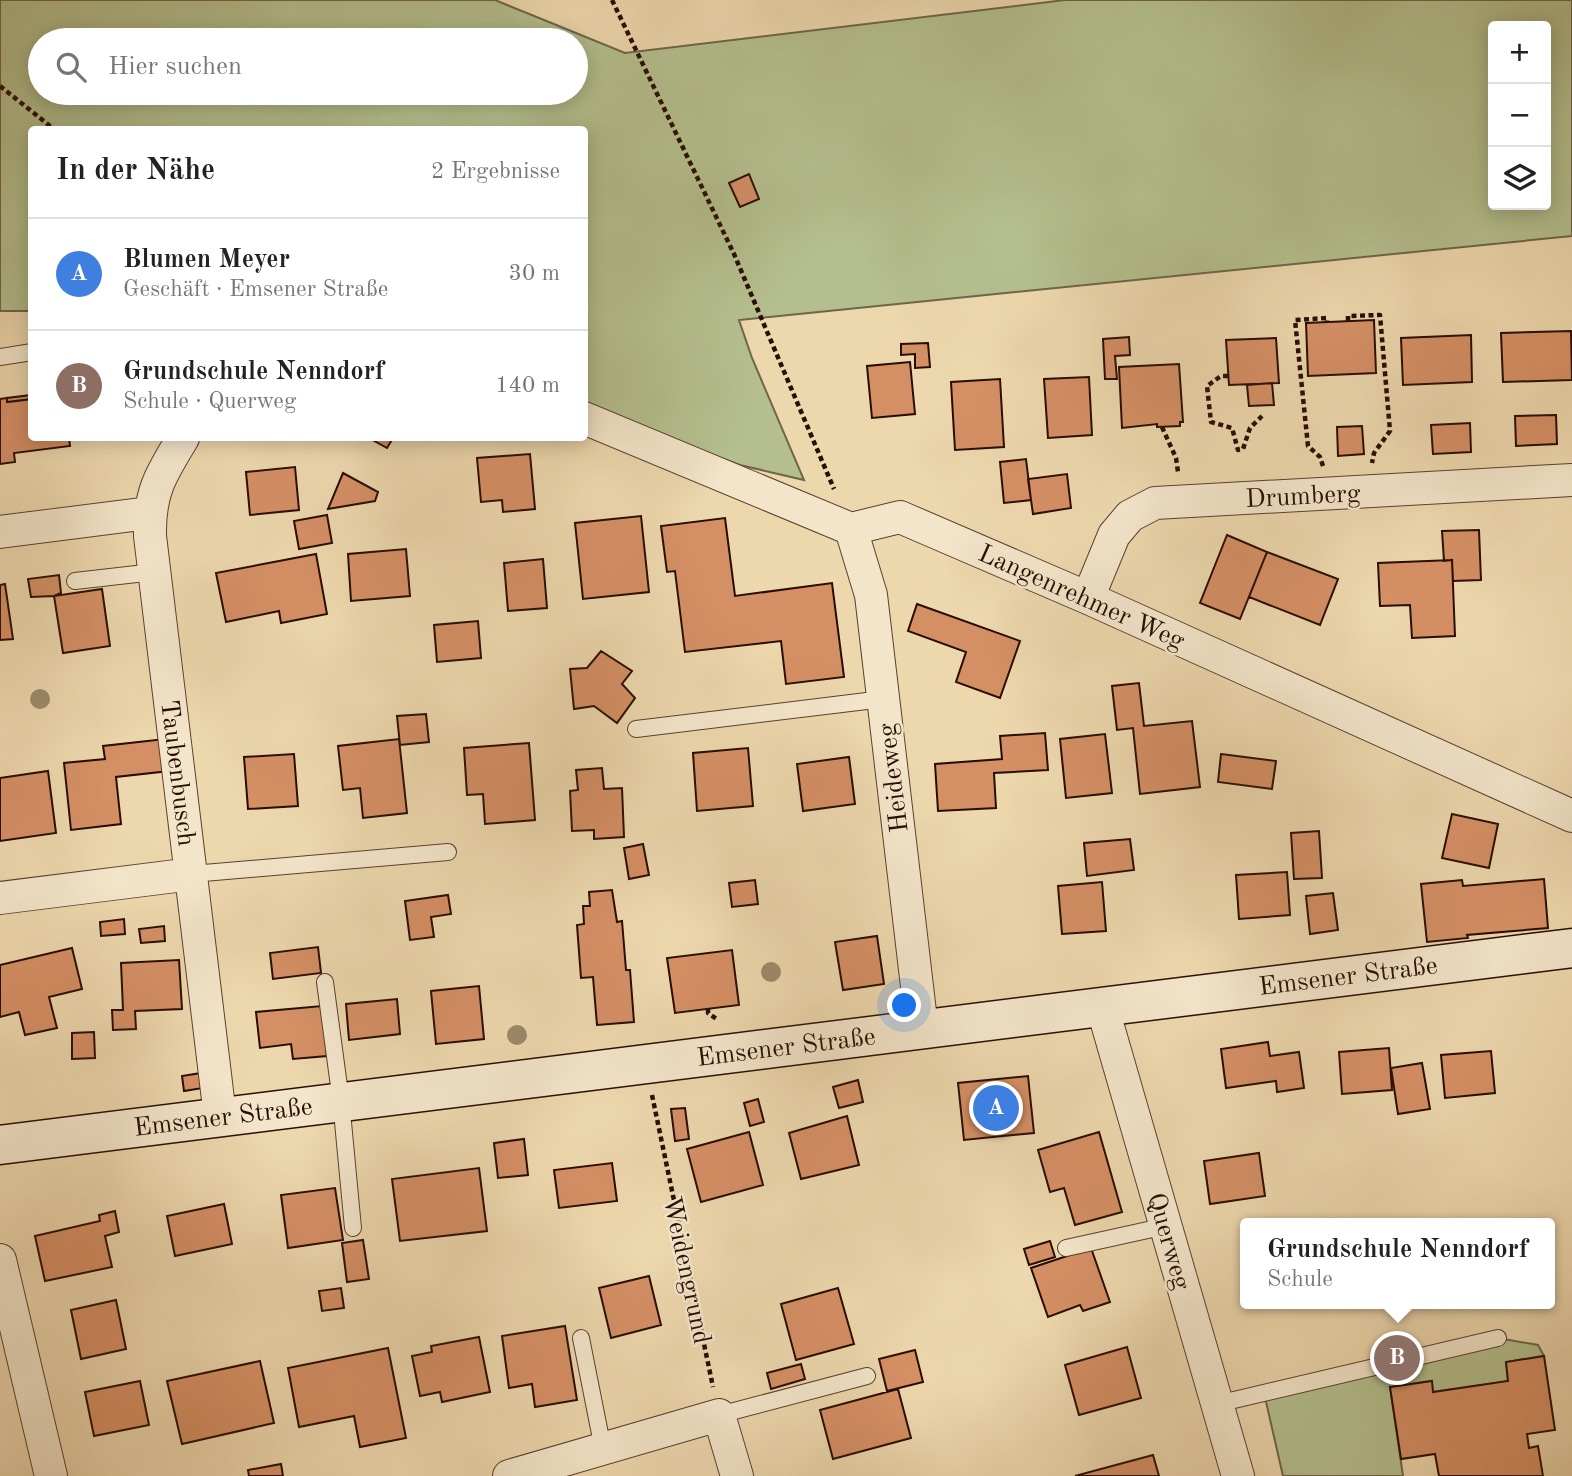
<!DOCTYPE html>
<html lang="de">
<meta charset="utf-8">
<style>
:root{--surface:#fff;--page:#f6f6f6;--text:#222;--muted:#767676;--line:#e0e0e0;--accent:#0f766e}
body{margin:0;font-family:"Old Standard TT",serif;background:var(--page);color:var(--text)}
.controls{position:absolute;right:21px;top:21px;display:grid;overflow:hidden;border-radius:7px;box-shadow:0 4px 18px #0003}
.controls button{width:63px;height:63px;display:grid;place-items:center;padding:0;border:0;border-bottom:2px solid var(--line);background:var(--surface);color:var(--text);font:35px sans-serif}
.you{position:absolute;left:905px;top:1006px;width:24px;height:24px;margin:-18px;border:5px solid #fff;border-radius:50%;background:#1a73e8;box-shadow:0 0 0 10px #1a73e833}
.badge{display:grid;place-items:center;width:46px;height:46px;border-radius:50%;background:var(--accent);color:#fff;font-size:23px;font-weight:700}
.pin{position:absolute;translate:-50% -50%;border:4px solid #fff;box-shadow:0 2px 7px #0006}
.popup{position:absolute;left:1240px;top:1218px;width:315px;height:91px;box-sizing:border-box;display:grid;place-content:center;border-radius:7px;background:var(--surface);filter:drop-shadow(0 2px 5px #0005);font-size:23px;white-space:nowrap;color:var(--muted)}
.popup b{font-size:26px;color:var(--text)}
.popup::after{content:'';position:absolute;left:50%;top:100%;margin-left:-14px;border:14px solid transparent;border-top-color:var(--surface)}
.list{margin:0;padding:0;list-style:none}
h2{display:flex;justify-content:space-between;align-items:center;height:91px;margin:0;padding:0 28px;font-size:30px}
h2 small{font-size:23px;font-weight:400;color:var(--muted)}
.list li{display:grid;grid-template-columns:46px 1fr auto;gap:21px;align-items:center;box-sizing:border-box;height:112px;padding:0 28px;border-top:2px solid var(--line)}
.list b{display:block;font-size:26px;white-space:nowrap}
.list p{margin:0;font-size:23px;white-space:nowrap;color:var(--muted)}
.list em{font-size:23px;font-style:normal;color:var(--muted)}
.icon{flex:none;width:38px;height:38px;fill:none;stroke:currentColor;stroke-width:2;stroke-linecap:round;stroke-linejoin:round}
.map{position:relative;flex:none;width:1572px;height:1476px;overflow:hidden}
.search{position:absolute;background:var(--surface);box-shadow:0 4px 18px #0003;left:28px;top:28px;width:560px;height:77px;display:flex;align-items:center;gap:18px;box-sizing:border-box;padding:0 24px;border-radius:38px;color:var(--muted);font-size:26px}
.panel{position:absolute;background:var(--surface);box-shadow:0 4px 18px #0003;left:28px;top:126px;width:560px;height:315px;border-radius:7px}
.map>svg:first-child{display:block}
.green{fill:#b4bf8d;stroke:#6e6649;stroke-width:2;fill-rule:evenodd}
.building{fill:#d58f65;stroke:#280d05;stroke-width:2}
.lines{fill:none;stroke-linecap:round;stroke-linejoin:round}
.lane-casing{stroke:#59402f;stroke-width:18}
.street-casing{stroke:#59402f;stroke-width:34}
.secondary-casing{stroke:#280d05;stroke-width:41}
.path{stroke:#280d05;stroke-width:4.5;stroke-dasharray:5 3.5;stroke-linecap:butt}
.lane{stroke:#f3e5ca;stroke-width:16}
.street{stroke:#f3e5ca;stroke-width:32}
.secondary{stroke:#f3e5ca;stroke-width:38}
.tree{fill:#9c8a6b}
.labels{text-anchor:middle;stroke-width:5;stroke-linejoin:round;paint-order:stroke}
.street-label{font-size:26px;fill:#280d05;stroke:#f3e5ca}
</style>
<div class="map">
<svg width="1572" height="1476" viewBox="0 0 1572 1476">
<rect width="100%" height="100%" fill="#edd7ad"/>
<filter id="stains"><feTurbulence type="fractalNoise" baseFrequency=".00286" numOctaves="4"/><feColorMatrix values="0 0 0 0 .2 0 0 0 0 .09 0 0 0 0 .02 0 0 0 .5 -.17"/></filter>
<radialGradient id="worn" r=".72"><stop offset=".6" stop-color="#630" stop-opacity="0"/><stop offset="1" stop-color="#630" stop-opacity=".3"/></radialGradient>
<path class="green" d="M0,0H495L625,53L1065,0H1572V236L739,320L752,358L804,480L740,465L585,408L584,130H32L31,311H0ZM1493,26H1546V205H1493ZM40,40H576V93H40Z
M1498,1338L1538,1345L1544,1356L1506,1362L1508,1381L1433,1392L1431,1381L1390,1387L1403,1476H1283L1264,1393Z"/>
<path class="building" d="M749,174L759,199L740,207L729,183Z
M1374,320L1376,373L1308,376L1306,323Z
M1571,331L1572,380L1503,382L1501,333Z
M1471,335L1472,382L1403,385L1401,338Z
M1129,337L1130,355L1115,356L1117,379H1105L1103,339Z
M1276,338L1279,383L1229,385L1226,340Z
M928,343L930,367L915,368V354L901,355V344Z
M910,362L915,414L872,418L867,366Z
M1179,364L1183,422H1180V426L1157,427V424L1122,428L1119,367Z
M1089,377L1092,435L1048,438L1044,379Z
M1000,379L1004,447L955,450L951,382Z
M1272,383L1274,405L1249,406L1247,385Z
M32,395V399L7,402V398Z
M7,398V402L32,399V438H69L70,446L14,453L15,462L0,464V399Z
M1556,415L1557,444L1516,446L1515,416Z
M1470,423L1471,452L1433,454L1431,425Z
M1362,426L1364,454L1338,456L1337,427Z
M369,438H393L387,448Z
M530,454L535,509L503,512L502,500L481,502L477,458Z
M1026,459L1031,500L1004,503L1000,462Z
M295,467L299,510L250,515L246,472Z
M343,473L378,492L375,501L328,509Z
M1067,474L1071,508L1033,514L1028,479Z
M327,515L332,543L299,549L294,521Z
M641,516L649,592L583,599L575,523Z
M725,518L735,596L832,583L844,677L786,684L781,641L685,652L675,571L667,572L661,526Z
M1479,530L1481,580L1453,581L1452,560L1444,561L1442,531Z
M1227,535L1267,552L1240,619L1200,603Z
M406,549L410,596L351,601L348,554Z
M1267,552L1338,579L1320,625L1249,597Z
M316,554L327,614L281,623L279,611L226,622L216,573Z
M543,559L547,608L508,611L504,563Z
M1452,560L1455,636L1412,638L1410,605L1380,606L1378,563Z
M59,575L61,593L54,596L31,597L28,579Z
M5,584L13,639L0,640V585Z
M102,589L110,646L63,653L54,596Z
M917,604L1020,641L1000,698L956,682L966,652L908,631Z
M478,621L481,658L437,662L434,625Z
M601,651L632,671L622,684L635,698L617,723L594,706L574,709L570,669L587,668Z
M1139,683L1144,726L1192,721L1200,787L1140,794L1133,728L1117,730L1112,686Z
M426,714L429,742L400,745L397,716Z
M1045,733L1048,770L994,773L996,808L938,811L935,764L1002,759L1000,736Z
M1105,734L1112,793L1066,798L1060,739Z
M165,739L169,771L116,777L121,824L71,830L64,763L105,759L103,746Z
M399,739L407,813L363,818L360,788L343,790L338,746Z
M529,743L535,820L485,824L483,794L467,795L464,748Z
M748,748L753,806L697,811L693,753Z
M294,754L298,806L248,809L244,757Z
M1221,754L1276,761L1272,789L1218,782Z
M849,757L855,804L803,811L797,764Z
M602,768L604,789L622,788L624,837L594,839V830L572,831L570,791L578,790L576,770Z
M48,771L56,833L0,841V778Z
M1452,814L1498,824L1489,868L1442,858Z
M1319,831L1322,878L1294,879L1291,833Z
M1130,839L1134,870L1087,876L1084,843Z
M643,844L649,875L629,879L624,848Z
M1287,872L1290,915L1239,919L1236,875Z
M1544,879L1548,928L1467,935L1468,938L1427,942L1421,884L1462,880L1463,886Z
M755,880L758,904L732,907L729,883Z
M1102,882L1106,931L1062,934L1058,886Z
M612,890L617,922L622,921L626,970H630L634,1022L597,1025L593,977L581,978L577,925L584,924L583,906H590L589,892Z
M1333,893L1338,930L1310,934L1306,896Z
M448,895L451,914L431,917L434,937L410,940L405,901Z
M124,919L125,934L101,936L100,922Z
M164,926L165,941L141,943L139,929Z
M877,936L884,984L843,990L835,942Z
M318,947L321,973L273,979L270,953Z
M72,948L82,989L49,997L57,1028L25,1035L19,1012L0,1017V965Z
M732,950L739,1005L675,1013L667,958Z
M179,960L182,1009L135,1011L136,1029L113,1030L112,1010H123L121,963Z
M479,986L484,1039L436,1044L431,991Z
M397,999L400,1034L349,1040L346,1004Z
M322,1006L327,1056L293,1059L291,1044L260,1048L256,1012Z
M94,1032L95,1058L72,1059V1033Z
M1268,1042L1270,1056L1299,1052L1304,1088L1277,1092L1276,1081L1226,1088L1221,1049Z
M1389,1048L1392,1090L1342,1094L1339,1052Z
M1491,1051L1495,1093L1445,1098L1441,1055Z
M1422,1063L1430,1109L1398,1114L1391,1068Z
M201,1073L203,1088L184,1091L182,1076Z
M1028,1076L1034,1133L964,1140L958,1083Z
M858,1080L863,1102L839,1108L833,1087Z
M758,1099L764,1122L750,1126L744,1103Z
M685,1108L689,1139L675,1141L671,1109Z
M847,1116L859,1165L801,1179L789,1133Z
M749,1132L763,1185L701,1202L687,1149Z
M1099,1132L1122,1212L1075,1225L1064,1188L1050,1192L1038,1150Z
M524,1139L528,1175L498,1178L494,1143Z
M1259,1153L1265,1196L1210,1204L1204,1161Z
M612,1163L617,1201L559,1208L554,1170Z
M479,1168L487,1231L400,1241L392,1179Z
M335,1188L343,1240L288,1248L281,1195Z
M224,1204L232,1244L175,1256L167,1216Z
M115,1211L119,1232L105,1236L112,1267L45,1281L35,1236L100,1221L99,1215Z
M363,1240L369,1279L347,1282L342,1243Z
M1050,1241L1055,1257L1029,1265L1024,1249Z
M1091,1248L1110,1302L1083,1311L1080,1305L1048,1317L1031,1268Z
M649,1276L661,1325L611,1338L599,1288Z
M341,1288L344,1308L322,1311L319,1291Z
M838,1288L854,1344L796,1360L781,1304Z
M116,1300L126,1349L81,1359L71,1310Z
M565,1326L577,1400L535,1407L532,1384L509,1388L502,1336Z
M479,1337L490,1392L442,1402L440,1392L420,1396L412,1356L432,1352L431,1346Z
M1127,1347L1141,1398L1079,1415L1065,1365Z
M388,1348L406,1438L360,1447L354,1416L299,1427L288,1368Z
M915,1350L923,1382L887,1391L879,1359Z
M1544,1356L1555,1430L1527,1434L1529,1448L1538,1446L1543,1476H1439L1435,1454L1401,1459L1390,1387L1432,1381L1433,1392L1508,1381L1506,1362Z
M260,1361L274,1423L182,1444L167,1381Z
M801,1364L805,1379L771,1389L767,1373Z
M140,1381L149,1425L94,1436L85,1392Z
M898,1389L911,1438L833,1459L820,1410Z
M1153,1455L1159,1476H1075Z
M281,1464L283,1476H249L248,1470Z"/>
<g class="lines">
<defs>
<path id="lane" d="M0,357L32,352
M75,581L154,572
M636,729L883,699
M192,874L448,852
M325,982L341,1101L353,1228
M1066,1248L1166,1226
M581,1338L603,1449
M1217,1404L1498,1338
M719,1415L867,1376"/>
<path id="street" d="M584,418L851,529L900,517L1088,598L1572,816
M183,438C161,474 149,492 150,536L220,1116
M851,529L871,595L922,1029
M0,532L149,513
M1088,598L1114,535L1130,516L1155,503L1572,480
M0,898L192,874
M1102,1006L1238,1476
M0,1260L51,1476
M509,1476L719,1415L737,1476"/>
<path id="secondary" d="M0,1145L1572,948"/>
</defs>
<use href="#lane" class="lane-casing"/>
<use href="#street" class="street-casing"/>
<use href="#secondary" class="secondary-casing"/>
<path class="path" d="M612,0L734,254L834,489
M0,86L55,130
M1348,321V316L1380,315L1390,431L1374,453L1372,463
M1228,376H1221L1207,386L1211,422L1232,428L1238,450L1243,449L1250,428L1262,416
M1162,427L1176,458L1178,472
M1323,466L1320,457L1308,446L1295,320L1327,318V322
M708,1009V1013L718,1020
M652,1095L713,1387"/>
<use href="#lane" class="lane"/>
<use href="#street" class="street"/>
<use href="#secondary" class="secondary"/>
</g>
<g class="tree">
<circle cx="40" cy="699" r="10"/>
<circle cx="771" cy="972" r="10"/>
<circle cx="517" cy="1035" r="10"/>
</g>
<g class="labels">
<g class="street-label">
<text transform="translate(1303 495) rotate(-3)" y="9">Drumberg</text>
<text transform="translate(1082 596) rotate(24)" y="9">Langenrehmer Weg</text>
<text transform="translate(179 773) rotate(83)" y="9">Taubenbusch</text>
<text transform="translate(892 778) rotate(-97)" y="9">Heideweg</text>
<text transform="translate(1348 975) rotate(-7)" y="9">Emsener Straße</text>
<text transform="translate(786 1046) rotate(-7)" y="9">Emsener Straße</text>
<text transform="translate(223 1116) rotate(-7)" y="9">Emsener Straße</text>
<text transform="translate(1170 1241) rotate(74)" y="9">Querweg</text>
<text transform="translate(688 1270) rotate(78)" y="9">Weidengrund</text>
</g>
</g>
<rect width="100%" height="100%" filter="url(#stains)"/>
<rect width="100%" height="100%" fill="url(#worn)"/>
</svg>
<div class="controls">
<button>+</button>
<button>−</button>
<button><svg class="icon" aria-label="layers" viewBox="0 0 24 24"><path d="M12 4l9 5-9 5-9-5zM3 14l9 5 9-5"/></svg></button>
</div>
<div class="you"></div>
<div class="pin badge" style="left:996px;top:1108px;background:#3f7fe0">A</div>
<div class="pin badge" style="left:1397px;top:1358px;background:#8d6e63">B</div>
<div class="popup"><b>Grundschule Nenndorf</b>Schule</div>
<div class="search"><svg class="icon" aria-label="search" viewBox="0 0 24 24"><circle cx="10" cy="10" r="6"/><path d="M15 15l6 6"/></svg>Hier suchen</div>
<section class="panel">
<h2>In der Nähe<small>2 Ergebnisse</small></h2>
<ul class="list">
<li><span class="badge" style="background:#3f7fe0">A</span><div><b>Blumen Meyer</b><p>Geschäft · Emsener Straße</p></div><em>30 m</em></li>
<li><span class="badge" style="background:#8d6e63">B</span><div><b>Grundschule Nenndorf</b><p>Schule · Querweg</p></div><em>140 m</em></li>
</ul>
</section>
</div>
